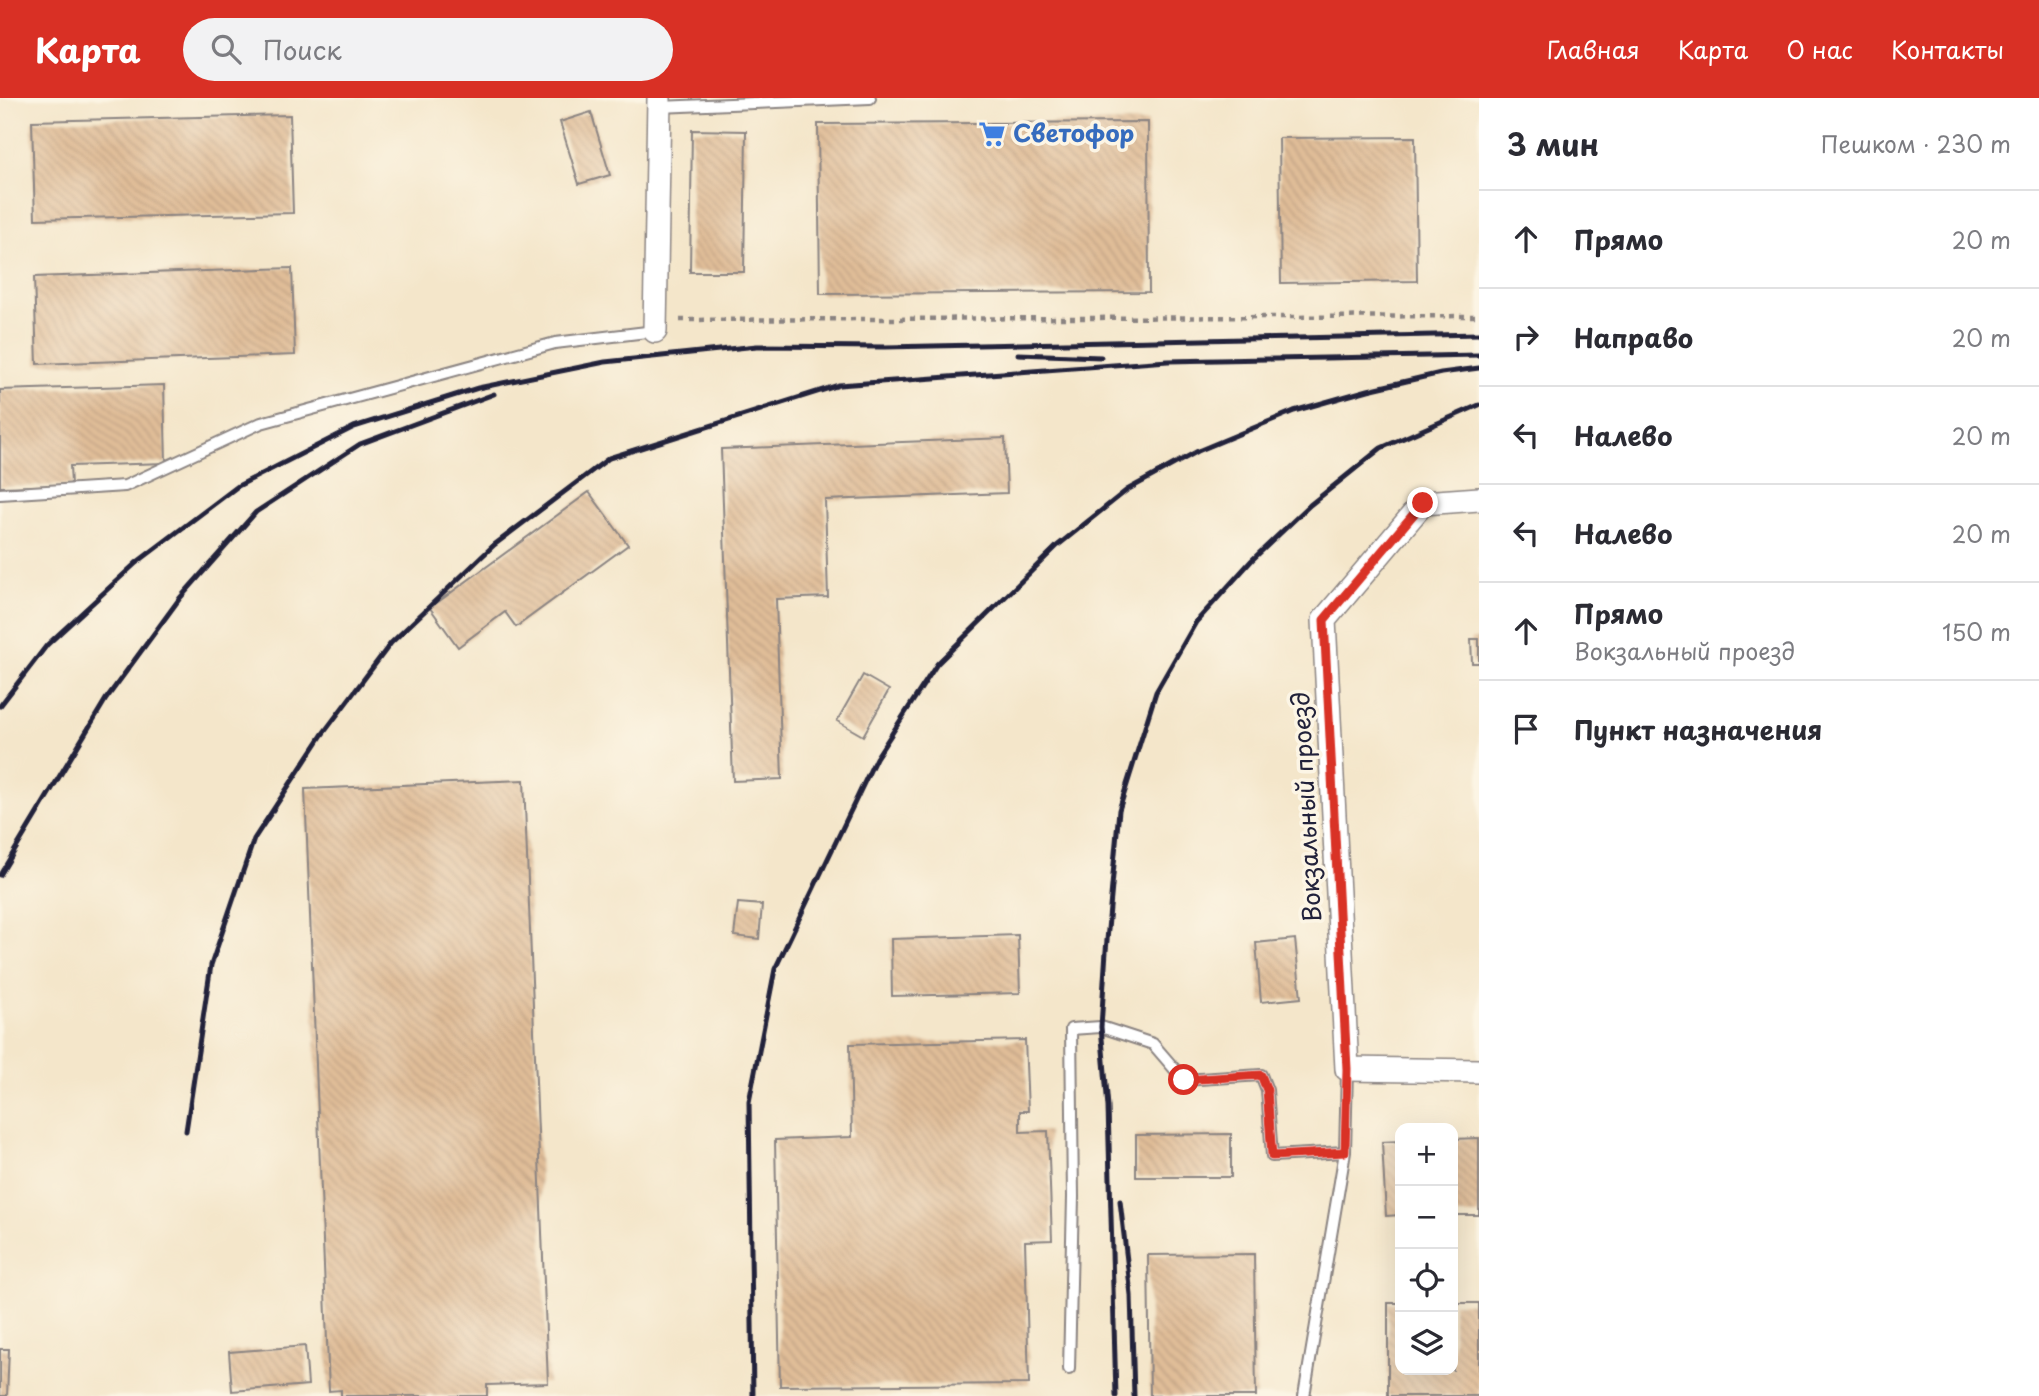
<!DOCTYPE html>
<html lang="ru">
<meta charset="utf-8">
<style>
:root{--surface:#fff;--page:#f2f2f3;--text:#2b2b33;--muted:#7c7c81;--line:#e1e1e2;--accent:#d93025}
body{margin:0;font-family:"Playpen Sans",sans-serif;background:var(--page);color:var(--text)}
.controls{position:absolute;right:21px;bottom:21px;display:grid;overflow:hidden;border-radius:14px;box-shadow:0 7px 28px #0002}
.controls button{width:63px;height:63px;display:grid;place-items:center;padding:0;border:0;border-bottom:2px solid var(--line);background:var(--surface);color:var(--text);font:35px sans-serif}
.stop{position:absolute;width:21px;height:21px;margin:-16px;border:5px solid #d93025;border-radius:50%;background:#fff}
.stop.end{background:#d93025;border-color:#fff;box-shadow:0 2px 7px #0008}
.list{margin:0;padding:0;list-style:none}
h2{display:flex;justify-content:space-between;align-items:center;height:91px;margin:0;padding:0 28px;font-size:30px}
h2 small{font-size:23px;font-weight:400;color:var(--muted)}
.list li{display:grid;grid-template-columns:46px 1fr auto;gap:21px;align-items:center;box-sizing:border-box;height:98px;padding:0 28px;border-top:2px solid var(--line)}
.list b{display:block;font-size:26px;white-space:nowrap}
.list p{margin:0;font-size:23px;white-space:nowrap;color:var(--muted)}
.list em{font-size:23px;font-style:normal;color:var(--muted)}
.icon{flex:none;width:38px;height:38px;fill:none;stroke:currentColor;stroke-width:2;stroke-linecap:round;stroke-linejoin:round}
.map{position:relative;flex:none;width:1479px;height:1298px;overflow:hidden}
header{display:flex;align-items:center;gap:42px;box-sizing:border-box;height:98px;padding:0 35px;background:var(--accent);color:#fff}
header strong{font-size:33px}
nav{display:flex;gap:38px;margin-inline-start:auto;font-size:24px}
.search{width:490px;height:63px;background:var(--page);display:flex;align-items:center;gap:18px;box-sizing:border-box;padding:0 24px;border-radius:38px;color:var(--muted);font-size:26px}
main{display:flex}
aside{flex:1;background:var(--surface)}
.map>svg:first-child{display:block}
.building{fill:url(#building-back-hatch)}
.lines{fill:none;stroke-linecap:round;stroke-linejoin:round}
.service-casing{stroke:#8b8482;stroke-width:14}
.minor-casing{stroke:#8b8482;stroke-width:26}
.path{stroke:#8b8482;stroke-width:4.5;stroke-dasharray:5 5;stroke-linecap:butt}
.service{stroke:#fff;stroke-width:10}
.minor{stroke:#fff;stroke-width:23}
.rail{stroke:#22223b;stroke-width:5}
.route{stroke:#d93025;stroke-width:9}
.labels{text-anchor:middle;stroke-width:7;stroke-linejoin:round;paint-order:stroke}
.shop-label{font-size:24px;font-weight:bold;fill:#366cbe;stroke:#fcf5e5;text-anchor:start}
.street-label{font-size:24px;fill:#22223b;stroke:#fcf5e5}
</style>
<header>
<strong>Карта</strong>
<div class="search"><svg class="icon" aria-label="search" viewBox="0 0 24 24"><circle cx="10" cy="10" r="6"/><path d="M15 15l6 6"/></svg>Поиск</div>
<nav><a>Главная</a><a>Карта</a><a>О нас</a><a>Контакты</a></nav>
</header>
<main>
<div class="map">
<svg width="1479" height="1298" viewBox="0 0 1479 1298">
<defs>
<pattern id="building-back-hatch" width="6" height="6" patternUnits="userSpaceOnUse" patternTransform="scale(1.75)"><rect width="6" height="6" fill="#e0bd98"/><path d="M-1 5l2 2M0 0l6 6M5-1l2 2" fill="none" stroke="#c0a284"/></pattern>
</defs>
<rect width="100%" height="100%" fill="#fcf5e5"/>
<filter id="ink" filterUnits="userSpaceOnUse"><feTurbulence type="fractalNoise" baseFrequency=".0143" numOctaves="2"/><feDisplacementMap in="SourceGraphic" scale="14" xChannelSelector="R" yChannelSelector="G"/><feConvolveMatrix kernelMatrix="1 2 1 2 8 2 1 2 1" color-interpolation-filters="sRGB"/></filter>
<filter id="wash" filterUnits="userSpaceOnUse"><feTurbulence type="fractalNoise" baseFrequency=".00686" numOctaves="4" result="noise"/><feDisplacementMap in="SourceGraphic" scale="28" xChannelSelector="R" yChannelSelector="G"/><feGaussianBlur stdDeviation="1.57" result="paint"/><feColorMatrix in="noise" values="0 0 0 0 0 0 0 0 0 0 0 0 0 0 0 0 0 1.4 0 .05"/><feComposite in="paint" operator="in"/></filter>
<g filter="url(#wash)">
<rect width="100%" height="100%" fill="#f4e6ca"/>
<g id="blocks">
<path class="building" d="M591,14L610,77L579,86L560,24Z
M290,17L293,115L35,121L32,23Z
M1148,24L1149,194L820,196L818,26Z
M692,32L746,33L744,174H690Z
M1415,39L1417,183L1281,185L1279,40Z
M292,170L295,257L37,266L34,179Z
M164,287L166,365L70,368L71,387L0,389V292Z
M1005,340L1007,395L825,402L828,499L776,501L782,681L733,683L721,351Z
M589,394L628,447L516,529L505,514L458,549L430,510Z
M1471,541H1479V565H1472Z
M863,577L889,592L863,638L837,623Z
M524,682L548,1285L487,1287V1298H341V1292L329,1293L305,691Z
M738,805L762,807L759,841L734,838Z
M1018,837L1020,895L892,898L891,841Z
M1295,841L1301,900L1261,904L1256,845Z
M1025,942L1028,1013H1020V1034L1048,1033L1052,1142L1025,1143L1029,1286L780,1288L775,1042L852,1039L850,946Z
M1231,1036V1079H1136V1037Z
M1479,1040V1117H1453V1041Z
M1400,1043V1117L1386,1118L1382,1044Z
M1254,1156L1256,1298H1150L1148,1157Z
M1388,1205H1400V1272H1453V1205H1479V1298H1388Z
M305,1248L308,1287L232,1293L229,1254Z
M0,1251H9L7,1298H0Z"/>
</g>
</g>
<g filter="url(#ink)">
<use href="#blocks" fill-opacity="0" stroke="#8b8482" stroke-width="2"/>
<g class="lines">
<defs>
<path id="service" d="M659,9L870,0
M0,396L125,388L261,325L555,245L655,233
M1069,1271L1073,1099L1071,931L1101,929L1153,946L1184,982L1261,977L1267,992L1272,1058L1345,1054
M1304,1298L1345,1054L1347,971"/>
<path id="minor" d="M655,233L659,0
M1479,401L1423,405L1324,522L1347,971L1479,973"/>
</defs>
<use href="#service" class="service-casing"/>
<use href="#minor" class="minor-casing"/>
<path class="path" d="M680,222L1479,218"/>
<use href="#service" class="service"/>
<use href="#minor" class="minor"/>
<path class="rail" d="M1018,256L1101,259
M0,608L47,547L136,465L238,388L354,329L478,290L605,264L757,248L885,249L1479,236
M0,777L106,601L180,500L256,414L360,346L494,296
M186,1033L211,867L254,741L322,637L391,545L494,447L609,360L839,287L1168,263L1479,257
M1120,1103L1131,1197L1134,1298
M753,1298L749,1004L775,871L876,660L937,566L1057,448L1127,392L1198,353L1294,313L1368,292L1441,275L1479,270
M1116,1298L1108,1009L1101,929L1106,853L1119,712L1156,594L1196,524L1252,462L1310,407L1381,350L1479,307"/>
</g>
</g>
<g class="lines" filter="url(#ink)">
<path class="route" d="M1184,982L1261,977L1267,992L1272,1058L1345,1054L1347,971L1324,522L1423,405"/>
</g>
<defs>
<symbol id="supermarket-bare" viewBox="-9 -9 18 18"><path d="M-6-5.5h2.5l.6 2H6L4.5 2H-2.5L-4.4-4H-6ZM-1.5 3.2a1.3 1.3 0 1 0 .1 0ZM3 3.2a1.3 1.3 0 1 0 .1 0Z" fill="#3f7fe0" stroke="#fcf5e5" stroke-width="2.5" paint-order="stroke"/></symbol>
</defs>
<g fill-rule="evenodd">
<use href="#supermarket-bare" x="973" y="17" width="38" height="38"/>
</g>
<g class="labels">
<g class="shop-label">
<text x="1013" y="44">Светофор</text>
</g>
<g class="street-label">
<text transform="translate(1307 709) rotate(-93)" y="8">Вокзальный проезд</text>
</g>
</g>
</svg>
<div class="controls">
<button>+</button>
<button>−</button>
<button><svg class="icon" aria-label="locate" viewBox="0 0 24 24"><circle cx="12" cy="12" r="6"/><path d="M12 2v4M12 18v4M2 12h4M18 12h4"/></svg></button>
<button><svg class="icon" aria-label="layers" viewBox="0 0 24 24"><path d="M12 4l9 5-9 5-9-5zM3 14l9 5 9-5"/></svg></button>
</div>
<div class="stop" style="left:1184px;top:982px"></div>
<div class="stop end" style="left:1423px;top:405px"></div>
</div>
<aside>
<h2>3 мин<small>Пешком · 230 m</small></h2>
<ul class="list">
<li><svg class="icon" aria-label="ahead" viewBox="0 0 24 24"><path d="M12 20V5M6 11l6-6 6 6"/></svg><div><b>Прямо</b></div><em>20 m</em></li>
<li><svg class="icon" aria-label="right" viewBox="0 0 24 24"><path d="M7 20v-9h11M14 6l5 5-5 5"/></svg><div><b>Направо</b></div><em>20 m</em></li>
<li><svg class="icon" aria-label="left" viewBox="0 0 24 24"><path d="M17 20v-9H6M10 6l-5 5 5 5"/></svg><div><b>Налево</b></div><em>20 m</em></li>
<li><svg class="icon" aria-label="left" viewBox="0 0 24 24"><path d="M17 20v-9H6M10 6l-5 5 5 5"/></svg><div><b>Налево</b></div><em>20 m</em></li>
<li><svg class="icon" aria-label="ahead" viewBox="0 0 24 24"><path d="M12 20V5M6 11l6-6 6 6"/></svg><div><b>Прямо</b><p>Вокзальный проезд</p></div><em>150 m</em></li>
<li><svg class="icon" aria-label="arrive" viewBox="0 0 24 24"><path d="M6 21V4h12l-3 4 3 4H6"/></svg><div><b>Пункт назначения</b></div></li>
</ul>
</aside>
</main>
